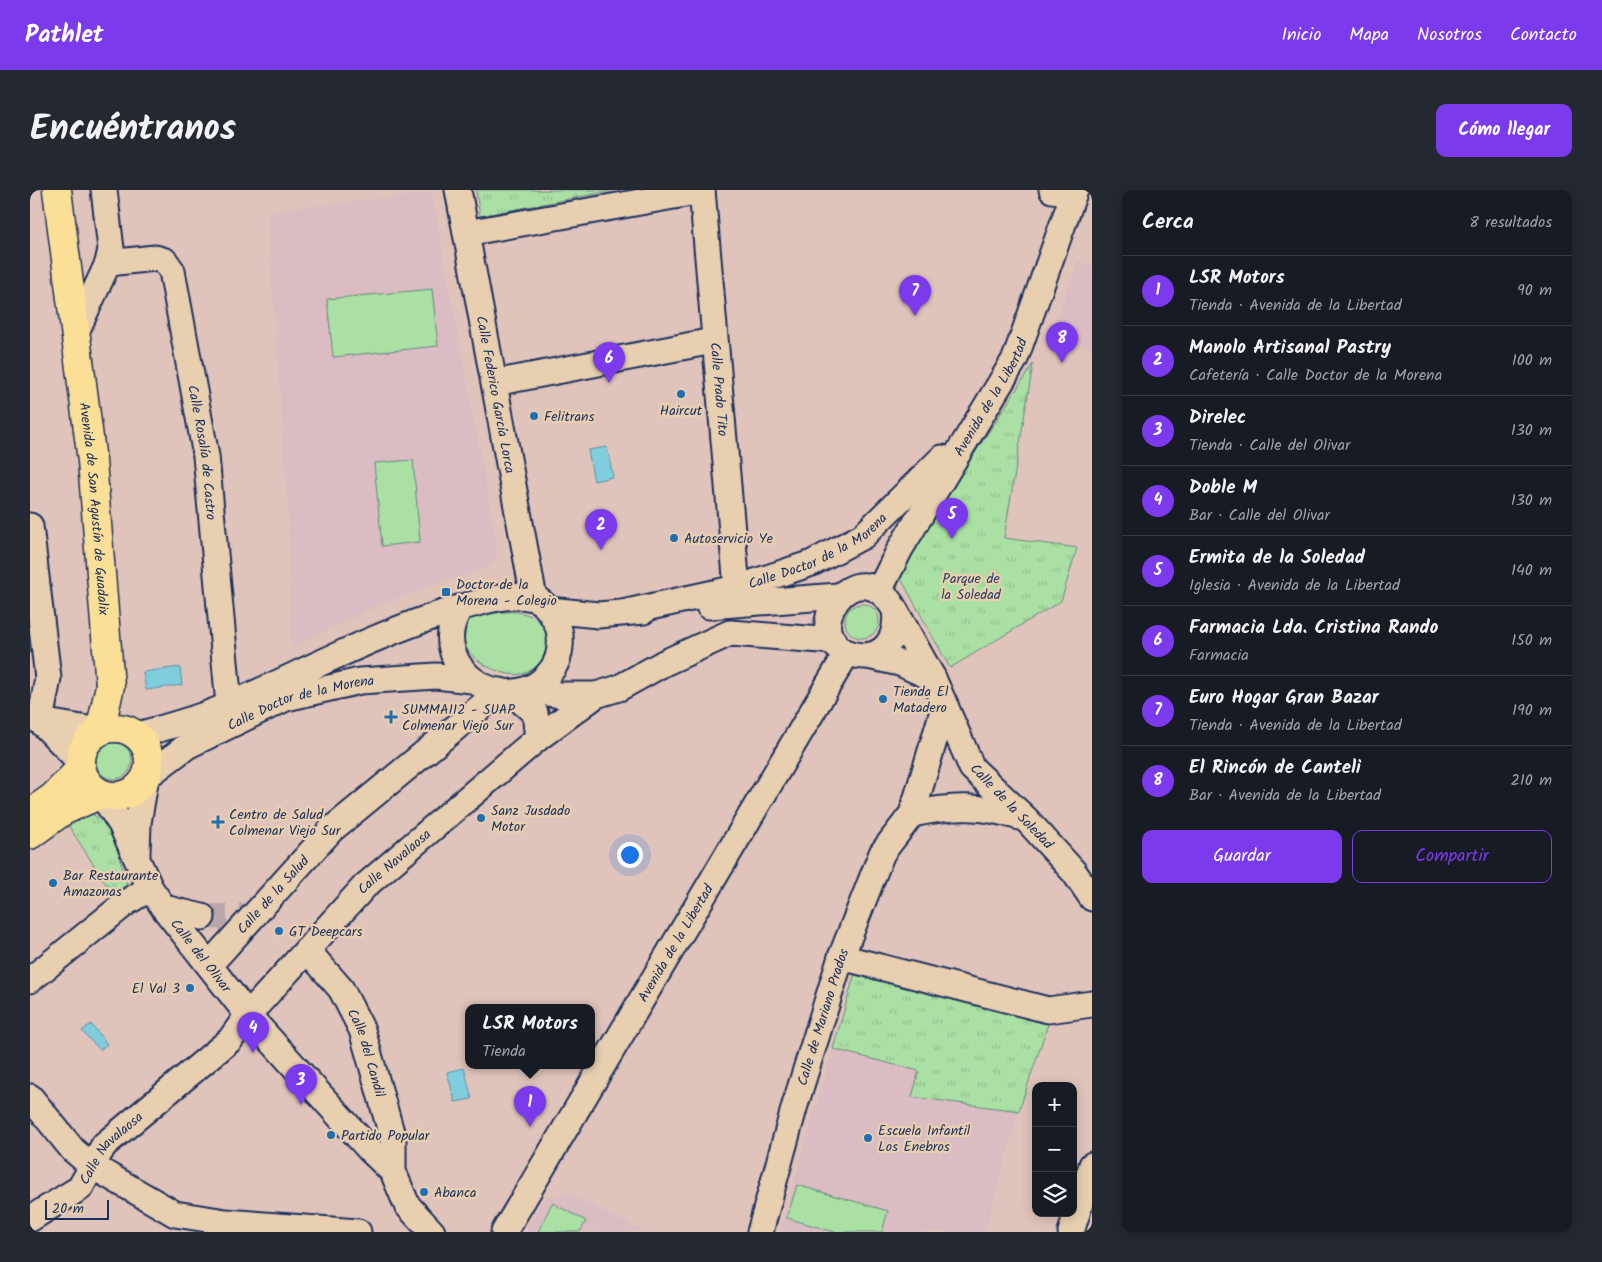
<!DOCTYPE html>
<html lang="es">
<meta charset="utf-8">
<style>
:root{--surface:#171b24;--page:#242831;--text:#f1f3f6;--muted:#9ea1a6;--line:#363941;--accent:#7c3aed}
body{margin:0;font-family:Kalam,sans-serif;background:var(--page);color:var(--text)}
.controls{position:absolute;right:15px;bottom:15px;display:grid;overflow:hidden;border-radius:10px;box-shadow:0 2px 12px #0003}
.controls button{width:45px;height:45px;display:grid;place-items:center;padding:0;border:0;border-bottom:1px solid var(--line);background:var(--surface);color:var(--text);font:25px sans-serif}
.scale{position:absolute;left:15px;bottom:12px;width:64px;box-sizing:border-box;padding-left:5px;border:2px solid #1b2f5e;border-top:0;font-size:14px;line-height:18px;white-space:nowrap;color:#1b2f5e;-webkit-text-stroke:4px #e8cfb0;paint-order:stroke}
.you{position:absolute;left:599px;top:664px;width:18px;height:18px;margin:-12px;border:4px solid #fff;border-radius:50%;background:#1a73e8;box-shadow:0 0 0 8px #1a73e833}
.badge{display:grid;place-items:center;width:32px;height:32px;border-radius:50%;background:var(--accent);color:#fff;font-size:16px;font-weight:700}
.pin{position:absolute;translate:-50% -41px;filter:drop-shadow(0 1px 2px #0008)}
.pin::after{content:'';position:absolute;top:26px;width:18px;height:15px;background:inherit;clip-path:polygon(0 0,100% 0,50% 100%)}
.popup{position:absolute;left:435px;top:814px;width:130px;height:65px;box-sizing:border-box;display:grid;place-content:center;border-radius:10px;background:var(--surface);filter:drop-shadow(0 1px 4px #0005);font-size:16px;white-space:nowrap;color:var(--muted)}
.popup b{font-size:19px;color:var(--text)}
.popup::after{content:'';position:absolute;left:50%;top:100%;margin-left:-10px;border:10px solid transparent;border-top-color:var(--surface)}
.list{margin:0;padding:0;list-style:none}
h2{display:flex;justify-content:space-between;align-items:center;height:65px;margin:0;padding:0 20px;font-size:21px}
h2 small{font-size:16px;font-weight:400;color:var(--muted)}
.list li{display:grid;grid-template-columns:32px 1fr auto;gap:15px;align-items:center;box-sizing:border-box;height:70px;padding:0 20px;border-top:1px solid var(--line)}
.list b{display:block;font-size:19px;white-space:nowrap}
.list p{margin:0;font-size:16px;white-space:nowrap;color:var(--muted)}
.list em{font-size:16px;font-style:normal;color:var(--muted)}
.actions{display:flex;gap:10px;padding:15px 20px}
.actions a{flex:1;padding:11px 0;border:1px solid var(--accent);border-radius:10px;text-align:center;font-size:18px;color:var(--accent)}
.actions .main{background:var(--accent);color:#fff}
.icon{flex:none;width:28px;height:28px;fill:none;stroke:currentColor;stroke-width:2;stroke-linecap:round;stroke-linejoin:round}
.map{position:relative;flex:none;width:1062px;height:1042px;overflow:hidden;border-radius:10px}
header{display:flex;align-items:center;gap:30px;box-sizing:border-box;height:70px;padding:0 25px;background:var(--accent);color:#fff}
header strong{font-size:24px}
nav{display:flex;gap:28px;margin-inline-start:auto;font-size:18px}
.intro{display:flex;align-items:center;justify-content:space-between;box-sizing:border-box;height:120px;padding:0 30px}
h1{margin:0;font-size:35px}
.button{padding:12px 22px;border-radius:10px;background:var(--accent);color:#fff;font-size:18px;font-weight:700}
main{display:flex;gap:30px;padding:0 30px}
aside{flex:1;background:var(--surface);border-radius:10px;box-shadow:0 2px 12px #0003}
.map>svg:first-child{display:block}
.built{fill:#dabcc2}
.park{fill:url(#park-tufts);stroke:#628880}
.garden{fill:#aae0a3;stroke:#628880}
.water{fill:#80cedd;stroke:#588eaa}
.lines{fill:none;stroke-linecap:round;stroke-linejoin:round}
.minor-tunnel{stroke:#b9a6a8;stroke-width:25;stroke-dasharray:25 12;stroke-linecap:butt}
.minor-casing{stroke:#1b2f5e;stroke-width:29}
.major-casing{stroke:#1b2f5e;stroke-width:31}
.minor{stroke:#e8cfb0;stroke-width:25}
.major{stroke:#fbdf96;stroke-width:28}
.poi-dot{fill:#1f6fb2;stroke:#e8cfb0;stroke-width:2}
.labels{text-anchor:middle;stroke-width:4.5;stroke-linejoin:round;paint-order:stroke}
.street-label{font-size:14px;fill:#1b2f5e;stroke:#e8cfb0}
.poi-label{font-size:14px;fill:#1b2f5e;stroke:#e8cfb0;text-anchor:start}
.park-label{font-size:14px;fill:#294165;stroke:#e8cfb0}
</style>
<header>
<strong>Pathlet</strong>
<nav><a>Inicio</a><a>Mapa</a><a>Nosotros</a><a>Contacto</a></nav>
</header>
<div class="intro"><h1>Encuéntranos</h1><a class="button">Cómo llegar</a></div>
<main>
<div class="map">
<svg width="1062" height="1042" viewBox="0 0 1062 1042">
<defs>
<pattern id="park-tufts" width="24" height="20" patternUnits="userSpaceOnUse" patternTransform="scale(1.25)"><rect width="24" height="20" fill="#aae0a3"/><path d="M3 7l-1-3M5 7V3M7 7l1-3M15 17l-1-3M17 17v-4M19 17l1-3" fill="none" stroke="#92c08f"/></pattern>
</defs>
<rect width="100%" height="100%" fill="#e0c4bb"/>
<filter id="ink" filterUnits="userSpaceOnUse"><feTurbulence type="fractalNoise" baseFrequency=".02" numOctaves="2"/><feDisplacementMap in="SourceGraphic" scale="10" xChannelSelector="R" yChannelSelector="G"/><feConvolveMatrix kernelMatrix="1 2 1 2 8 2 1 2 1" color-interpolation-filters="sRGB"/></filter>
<g filter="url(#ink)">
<path class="built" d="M402,3L467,355L465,370L458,378L404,394L338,420L261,458L258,319L237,21Z
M1048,71L1062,76V159L1021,144Z
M803,859L889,881L882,907L989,921L955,1042H749Z
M538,1004L615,1042H495L514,1008Z"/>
<path class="park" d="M446,0H585L450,26Z
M1003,174L974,348L1047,358L1031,411L920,478L870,387L907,321Z
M52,617L81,637L97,694L83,705L35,630Z
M825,783L1019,831L989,921L882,907L889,881L803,859Z"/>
<path class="garden" d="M402,99L408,156L303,167L297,109Z
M383,270L390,352L352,356L344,273Z
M815 431a17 17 0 1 1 34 0a17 17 0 1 1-34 0Z
M453,423C466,424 480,420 492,423C524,430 526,467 498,482C472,495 409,455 439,428C442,426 450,424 453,423Z
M66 571a18 18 0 1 1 36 0a18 18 0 1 1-36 0Z
M767,995L858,1021L852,1042H805L757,1028Z
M522,1013L556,1031L550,1042H508Z"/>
<path class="water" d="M577,257L583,287L564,291L558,260Z
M150,477L152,495L116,500L113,482Z
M61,834L77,854L70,860L52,841Z
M434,878L442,909L425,912L417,882Z"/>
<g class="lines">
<path class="minor-tunnel" d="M172,727L214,726"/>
<defs>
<g id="minor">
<path id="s1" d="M428,0L504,408"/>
<path id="s2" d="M672,0L707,398"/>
<path d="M1022,0L1044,3"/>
<path d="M436,43L672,1"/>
<path id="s3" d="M78,73L125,68L135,71L142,81L176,266L199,515"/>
<path d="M46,142L78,73L81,59L74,0"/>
<path d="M464,193L683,151"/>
<path d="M0,336L18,488L10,531"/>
<path id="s4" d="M849,401L870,359L985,169L1045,0"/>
<path d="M679,416L808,406"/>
<path d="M519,420L568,425L614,421"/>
<path d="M865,420C869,448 853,473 821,464C763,447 827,352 865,420L903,488L942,578L996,629L1044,682L1062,708"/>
<path id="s5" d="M597,422L707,398L782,373L833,346L912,268"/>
<path d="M838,466L870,473L903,488"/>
<path d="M497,500L530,505H566"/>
<path d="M482,503L505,523L508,548"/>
<path d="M0,526L10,531L51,573"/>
<path d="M10,531L70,541"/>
<path d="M107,545C138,537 170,528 200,515C276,481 349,442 429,418C452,412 479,402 503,408C514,411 521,422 526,432C533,445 531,466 523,478C483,537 391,478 430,418"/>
<path id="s6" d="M71,604L91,634L120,698L134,718L218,825L340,960L363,982L377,1015L402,1042"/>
<path d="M882,624C923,615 953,615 993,628"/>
<path id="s7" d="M107,664L108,633L116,587L157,556L256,508L330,491L406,486L442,490"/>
<path d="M134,718L172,727"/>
<path id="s8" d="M277,760L311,799L332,840L363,949V982"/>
<path d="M811,767L1018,820L1062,814"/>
<path id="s9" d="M179,775L301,640L470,501"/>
<path d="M0,790L97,712L120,698"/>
<path d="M0,907L43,960L62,976L145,1024L196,1032L328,1042"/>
<path id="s10" d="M0,1029L50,998L74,955L200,850L218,825L335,696L508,548L566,505L589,498L634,473L700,443L804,451"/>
<path id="s11" d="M474,1042L817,463"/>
<path id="s12" d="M730,1042L765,915L811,767L852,663L882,624L915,514"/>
<path d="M1041,1042L1062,975"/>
</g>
<g id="major">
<path id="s13" d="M27,0L62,271L80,496L70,541"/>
<circle cx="85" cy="572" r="34"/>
<path d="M0,623L23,607L51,578"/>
<path d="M0,645L33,621L71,604"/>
</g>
</defs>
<use href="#minor" class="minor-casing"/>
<use href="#major" class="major-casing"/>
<use href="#minor" class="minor"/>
<use href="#major" class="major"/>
</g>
</g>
<g class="poi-dot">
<circle cx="651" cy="204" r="5"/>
<circle cx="504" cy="226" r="5"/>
<circle cx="644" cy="348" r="5"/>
<rect x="411" y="397" width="10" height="10" rx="2.5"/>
<circle cx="853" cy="509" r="5"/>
<path d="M358.5 519.5h5v5h5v5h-5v5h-5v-5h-5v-5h5z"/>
<circle cx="451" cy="628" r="5"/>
<path d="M185.5 624.5h5v5h5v5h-5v5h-5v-5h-5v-5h5z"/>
<circle cx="23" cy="693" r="5"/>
<circle cx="249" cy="741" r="5"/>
<circle cx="160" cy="798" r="5"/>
<circle cx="301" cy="945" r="5"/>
<circle cx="838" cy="948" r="5"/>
<circle cx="394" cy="1002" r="5"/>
</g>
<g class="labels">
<g class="street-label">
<text dy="5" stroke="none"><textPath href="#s2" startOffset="200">Calle Prado Tito</textPath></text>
<text dy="5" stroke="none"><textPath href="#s1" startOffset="208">Calle Federico García Lorca</textPath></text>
<text dy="5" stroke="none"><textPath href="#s4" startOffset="224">Avenida de la Libertad</textPath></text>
<text dy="5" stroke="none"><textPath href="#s3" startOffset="254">Calle Rosalía de Castro</textPath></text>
<text dy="5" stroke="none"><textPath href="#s13" startOffset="321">Avenida de San Agustín de Guadalix</textPath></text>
<text dy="5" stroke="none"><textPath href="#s5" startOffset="202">Calle Doctor de la Morena</textPath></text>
<text dy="5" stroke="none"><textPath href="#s7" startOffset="252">Calle Doctor de la Morena</textPath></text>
<text transform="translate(982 616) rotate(46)" y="5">Calle de la Soledad</text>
<text dy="5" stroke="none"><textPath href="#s10" startOffset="515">Calle Navalaosa</textPath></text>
<text dy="5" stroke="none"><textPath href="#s9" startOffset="95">Calle de la Salud</textPath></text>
<text dy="5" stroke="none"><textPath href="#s11" startOffset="336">Avenida de la Libertad</textPath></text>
<text dy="5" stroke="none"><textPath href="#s6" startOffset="191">Calle del Olivar</textPath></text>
<text dy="5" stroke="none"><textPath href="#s12" startOffset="224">Calle de Mariano Prados</textPath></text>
<text dy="5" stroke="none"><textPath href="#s8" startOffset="121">Calle del Candil</textPath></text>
<text dy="5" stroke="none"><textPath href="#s10" startOffset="110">Calle Navalaosa</textPath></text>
</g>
<g class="poi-label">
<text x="651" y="225" text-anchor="middle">Haircut</text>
<text x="514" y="231">Felitrans</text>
<text x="654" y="353">Autoservicio Ye</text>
<text x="426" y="399">Doctor de la<tspan x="426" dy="16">Morena - Colegio</tspan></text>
<text x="863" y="506">Tienda El<tspan x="863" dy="16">Matadero</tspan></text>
<text x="372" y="524">SUMMA112 - SUAP<tspan x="372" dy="16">Colmenar Viejo Sur</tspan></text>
<text x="461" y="625">Sanz Jusdado<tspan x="461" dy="16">Motor</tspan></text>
<text x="199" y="629">Centro de Salud<tspan x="199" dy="16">Colmenar Viejo Sur</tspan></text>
<text x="33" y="690">Bar Restaurante<tspan x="33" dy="16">Amazonas</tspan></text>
<text x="259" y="746">GT Deepcars</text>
<text x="150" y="803" text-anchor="end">El Val 3</text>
<text x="848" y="945">Escuela Infantil<tspan x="848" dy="16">Los Enebros</tspan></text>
<text x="311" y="950">Partido Popular</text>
<text x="404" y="1007">Abanca</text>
</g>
<g class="park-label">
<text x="941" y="393">Parque de<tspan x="941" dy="16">la Soledad</tspan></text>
</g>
</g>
</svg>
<div class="controls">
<button>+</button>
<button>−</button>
<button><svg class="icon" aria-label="layers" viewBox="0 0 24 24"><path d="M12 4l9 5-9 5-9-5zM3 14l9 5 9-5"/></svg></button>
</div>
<div class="scale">20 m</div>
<div class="you"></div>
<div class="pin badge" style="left:500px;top:937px">1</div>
<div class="popup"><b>LSR Motors</b>Tienda</div>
<div class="pin badge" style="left:571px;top:360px">2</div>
<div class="pin badge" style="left:271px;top:915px">3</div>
<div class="pin badge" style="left:223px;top:863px">4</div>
<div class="pin badge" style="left:922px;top:349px">5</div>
<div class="pin badge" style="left:579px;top:193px">6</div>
<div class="pin badge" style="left:885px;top:126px">7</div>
<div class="pin badge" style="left:1032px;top:173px">8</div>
</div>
<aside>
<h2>Cerca<small>8 resultados</small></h2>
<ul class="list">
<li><span class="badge">1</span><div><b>LSR Motors</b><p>Tienda · Avenida de la Libertad</p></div><em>90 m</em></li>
<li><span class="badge">2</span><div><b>Manolo Artisanal Pastry</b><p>Cafetería · Calle Doctor de la Morena</p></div><em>100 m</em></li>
<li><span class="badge">3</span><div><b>Direlec</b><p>Tienda · Calle del Olivar</p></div><em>130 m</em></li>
<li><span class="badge">4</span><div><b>Doble M</b><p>Bar · Calle del Olivar</p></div><em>130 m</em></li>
<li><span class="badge">5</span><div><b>Ermita de la Soledad</b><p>Iglesia · Avenida de la Libertad</p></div><em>140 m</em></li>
<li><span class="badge">6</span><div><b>Farmacia Lda. Cristina Rando</b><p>Farmacia</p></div><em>150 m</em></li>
<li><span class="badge">7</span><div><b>Euro Hogar Gran Bazar</b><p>Tienda · Avenida de la Libertad</p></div><em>190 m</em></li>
<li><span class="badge">8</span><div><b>El Rincón de Canteli</b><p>Bar · Avenida de la Libertad</p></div><em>210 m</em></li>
</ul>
<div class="actions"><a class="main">Guardar</a><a>Compartir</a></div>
</aside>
</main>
